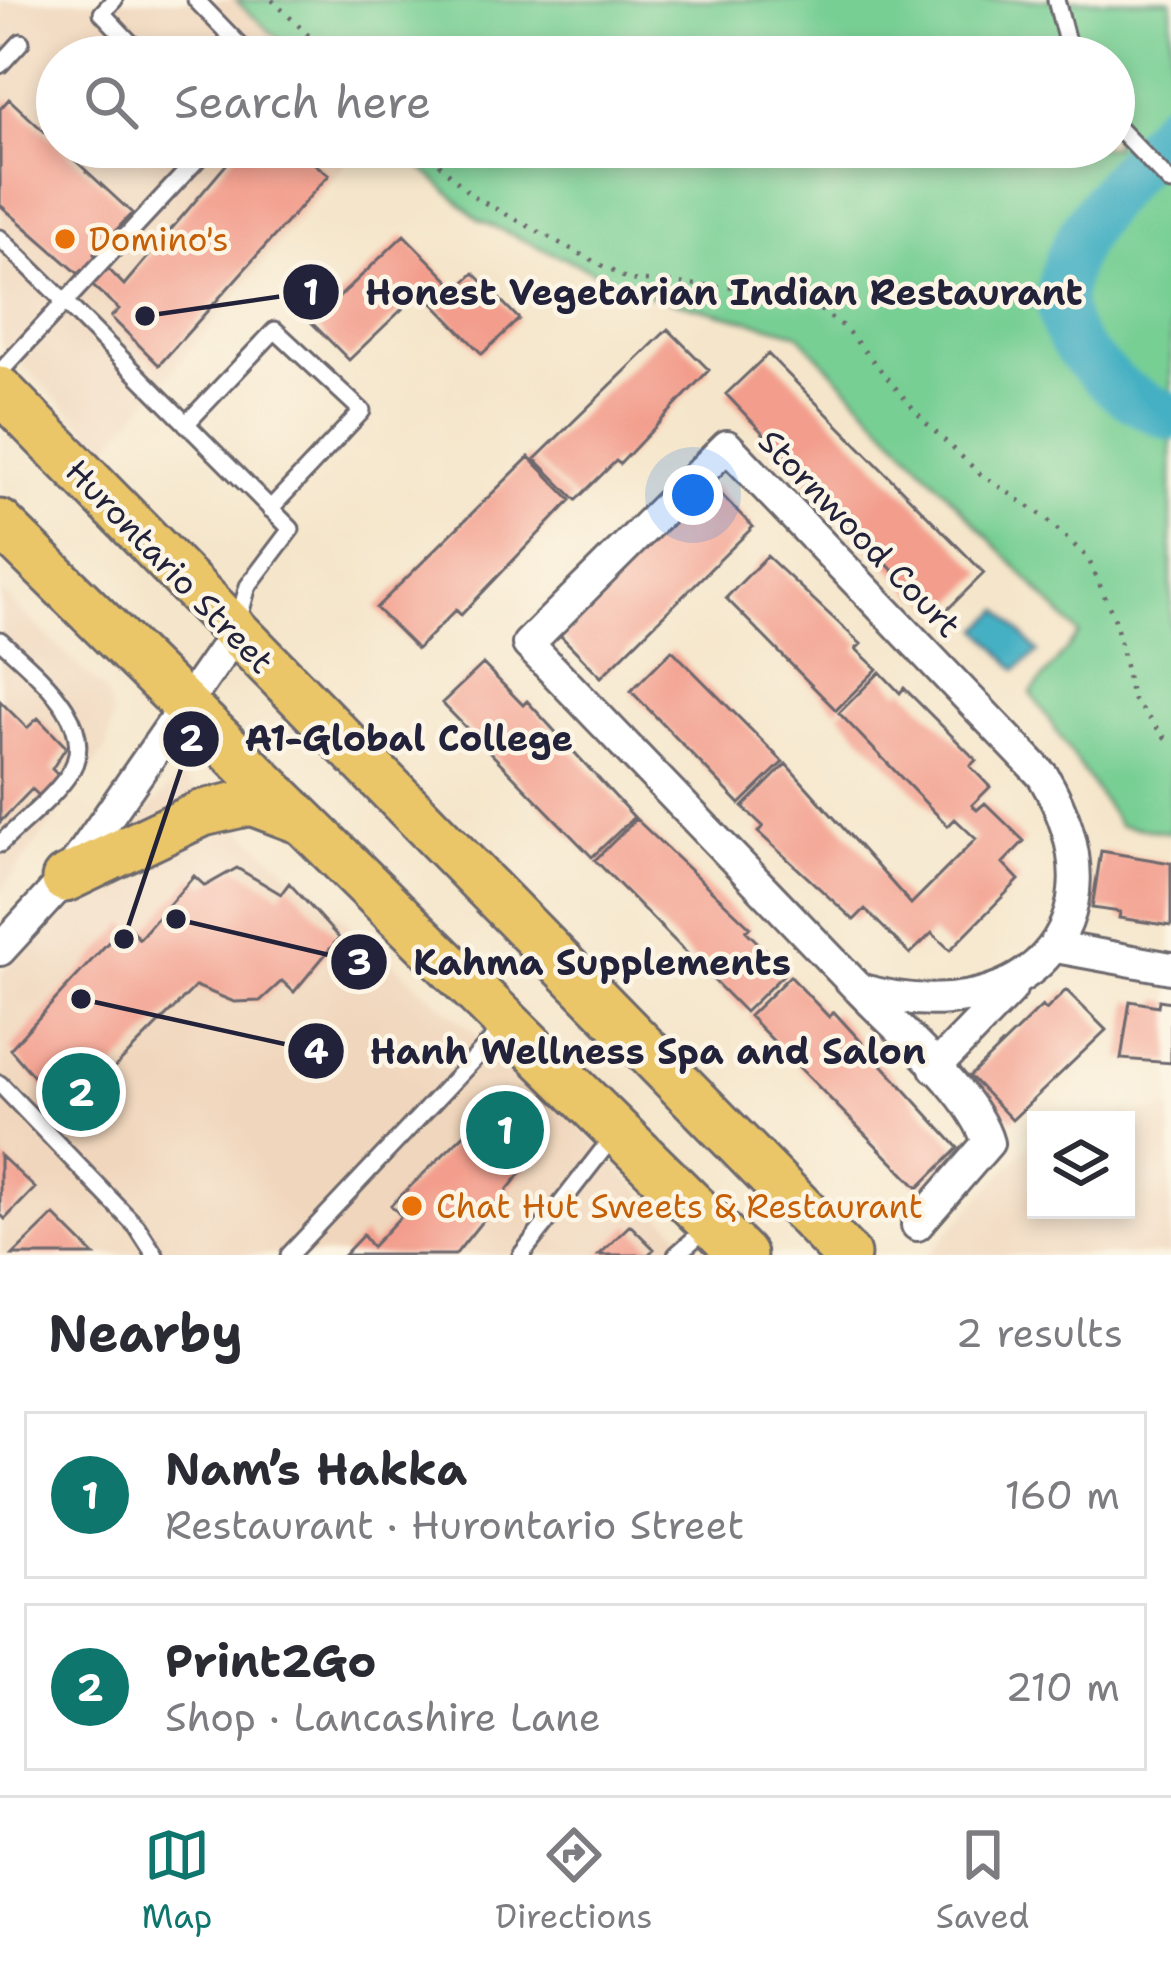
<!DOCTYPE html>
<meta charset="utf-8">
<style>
:root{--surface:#fff;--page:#f2f2f3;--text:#2b2b33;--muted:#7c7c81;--line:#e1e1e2;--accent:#0f766e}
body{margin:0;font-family:"Shantell Sans",sans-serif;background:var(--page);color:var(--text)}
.controls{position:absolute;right:36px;bottom:36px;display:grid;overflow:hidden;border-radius:0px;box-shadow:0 6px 18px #0003}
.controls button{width:108px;height:108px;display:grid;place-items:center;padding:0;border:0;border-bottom:3px solid var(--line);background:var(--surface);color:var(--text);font:60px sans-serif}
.you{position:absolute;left:693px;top:495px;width:42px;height:42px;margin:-30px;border:9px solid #fff;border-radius:50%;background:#1a73e8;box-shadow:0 0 0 18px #1a73e833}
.badge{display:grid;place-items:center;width:78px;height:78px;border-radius:50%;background:var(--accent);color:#fff;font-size:39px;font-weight:700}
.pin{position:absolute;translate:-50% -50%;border:6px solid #fff;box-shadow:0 3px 12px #0006}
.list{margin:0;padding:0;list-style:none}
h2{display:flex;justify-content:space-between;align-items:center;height:156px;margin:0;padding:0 48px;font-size:51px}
h2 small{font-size:39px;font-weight:400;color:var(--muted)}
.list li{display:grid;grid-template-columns:78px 1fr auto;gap:36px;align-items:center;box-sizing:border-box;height:168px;margin:0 24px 24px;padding:0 24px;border:3px solid var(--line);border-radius:0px}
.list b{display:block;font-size:45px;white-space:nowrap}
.list p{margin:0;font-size:39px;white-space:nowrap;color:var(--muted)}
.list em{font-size:39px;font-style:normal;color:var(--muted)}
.icon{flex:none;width:66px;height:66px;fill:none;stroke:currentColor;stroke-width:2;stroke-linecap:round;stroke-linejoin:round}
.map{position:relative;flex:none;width:1171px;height:1255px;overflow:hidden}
.search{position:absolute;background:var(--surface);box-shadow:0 6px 18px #0003;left:36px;right:36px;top:36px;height:132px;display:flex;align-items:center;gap:30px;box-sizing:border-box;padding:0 42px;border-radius:66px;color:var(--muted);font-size:45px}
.sheet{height:540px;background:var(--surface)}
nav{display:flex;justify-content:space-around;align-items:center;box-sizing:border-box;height:168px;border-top:3px solid var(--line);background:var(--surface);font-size:33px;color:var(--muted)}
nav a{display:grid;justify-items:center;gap:6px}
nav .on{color:var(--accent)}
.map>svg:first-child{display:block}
.built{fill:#f0d6bc}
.green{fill:#78cf94;stroke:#4d7868;stroke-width:3}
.water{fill:#45b0c3;stroke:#34697f;stroke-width:3}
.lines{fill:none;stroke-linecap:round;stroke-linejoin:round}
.river{stroke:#45b0c3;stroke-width:48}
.building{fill:#f39e8d}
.service-casing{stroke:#6c676d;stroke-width:21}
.minor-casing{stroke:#6c676d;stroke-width:36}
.primary-casing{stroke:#6c676d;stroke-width:51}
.path{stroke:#6c676d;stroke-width:4.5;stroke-dasharray:3 9;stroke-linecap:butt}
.service{stroke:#fff;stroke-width:15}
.minor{stroke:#fff;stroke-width:30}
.primary{stroke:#ebc669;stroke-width:45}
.food-dot{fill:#e8710a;stroke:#fcf5e5;stroke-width:4.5}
.labels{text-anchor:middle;stroke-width:9;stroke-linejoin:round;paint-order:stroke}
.food-label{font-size:33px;fill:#c56008;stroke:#fcf5e5;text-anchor:start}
.street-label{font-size:33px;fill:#22223b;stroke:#fcf5e5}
.leader{fill:none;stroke:#22223b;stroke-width:4.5}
.callout-dot{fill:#22223b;stroke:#fcf5e5;stroke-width:4.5}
.mark-label{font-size:36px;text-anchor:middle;font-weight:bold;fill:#fff}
.callout-label{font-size:36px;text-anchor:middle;font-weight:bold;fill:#22223b;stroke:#fcf5e5;stroke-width:9;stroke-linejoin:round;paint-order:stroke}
</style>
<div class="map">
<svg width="1171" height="1255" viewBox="0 0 1171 1255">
<rect width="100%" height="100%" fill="#fcf5e5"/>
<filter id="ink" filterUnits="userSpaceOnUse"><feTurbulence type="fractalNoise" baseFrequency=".00833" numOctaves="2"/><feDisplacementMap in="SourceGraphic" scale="24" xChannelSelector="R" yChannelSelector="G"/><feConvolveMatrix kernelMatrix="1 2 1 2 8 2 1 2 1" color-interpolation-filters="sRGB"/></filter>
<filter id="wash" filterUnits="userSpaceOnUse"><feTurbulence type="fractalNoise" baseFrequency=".004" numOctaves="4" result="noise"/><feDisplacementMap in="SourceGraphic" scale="48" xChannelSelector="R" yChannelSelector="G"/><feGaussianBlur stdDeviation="2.7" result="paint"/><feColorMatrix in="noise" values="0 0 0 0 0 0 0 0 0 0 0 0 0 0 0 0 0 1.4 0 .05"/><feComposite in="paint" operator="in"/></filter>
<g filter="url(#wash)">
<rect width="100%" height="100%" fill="#f5e6cb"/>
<path class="built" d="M0,0H235L299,57H57V147H360L107,449L0,342Z
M0,591L106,692L113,716L107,748L0,892Z
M180,776L582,1128L699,1255H0V975Z
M1171,1110V1255H927L1036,1137V1210H1126V1120H1052Z"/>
<path class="green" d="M235,0H1171V833L1119,825L1031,693L1079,634L797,333L644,294L479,220L399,147H1114V57H299Z"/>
<path class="water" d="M1001,610L1038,652L1016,670L980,629Z"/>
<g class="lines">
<path class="river" d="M1171,125C1119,186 1010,281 1088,360C1118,390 1131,401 1171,416"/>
</g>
<g id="blocks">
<path class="building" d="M9,99L132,213L94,254L124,285L241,147H293L329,175L159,365L111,317L119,309L0,205V109Z
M404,235L457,289L474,273L519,319L482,354L421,291L349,360L312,323Z
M668,329L709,370L620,464L616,461L576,500L535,459Z
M768,354L984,573L943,614L923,594L919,598L726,394Z
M529,457L571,500L461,615L456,610L417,649L376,608Z
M712,485L753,527L601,677L560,635L668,522L671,526Z
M767,556L861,644L856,649L877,669L836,710L726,598Z
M672,650L783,762L740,804L631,691Z
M483,664L523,705L527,701L634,817L592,857L442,703Z
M880,672L900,693L904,688L976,760L970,766L990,787L972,805L977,810L985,803L1024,841L1003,863L1019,880L950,950L932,933L910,954L865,909L854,920L758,832L763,826L743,807L786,764L911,904L976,839L955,819L948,826L839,713Z
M0,701L27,728L38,718L66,747L52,769L68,785L49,805L32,789L0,822Z
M636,819L750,927L746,931L787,971L745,1012L595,860Z
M1101,851L1171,863V926L1119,918L1120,912L1092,908Z
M237,868L281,894L289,883L339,938L294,992L282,981L260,1001L234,1002L196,986L67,1115L10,1049L126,923L139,939L194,876L205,886Z
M790,976L829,1017L834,1012L958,1148L918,1188L749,1016Z
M1066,990L1106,1030L1012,1120L970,1076L1042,1006L1046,1010Z
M1159,1000L1171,1002V1063L1121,1059L1130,1001L1158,1006Z
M501,1099L544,1144L455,1255H344L363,1235L372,1247L401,1216L391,1205Z
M0,1155L35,1188L5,1219L0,1214Z
M54,1215L94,1255H13Z
M630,1225L654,1249L648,1255H599Z"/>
</g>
</g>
<g filter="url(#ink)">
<use href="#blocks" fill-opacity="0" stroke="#6c676d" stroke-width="3"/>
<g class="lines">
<defs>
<path id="service" d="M114,0L102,13L144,57
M196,0L251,57
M1056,0L1071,57
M0,65L21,42
M1114,124L1171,183
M209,147L65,302L291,529L248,586L237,625
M0,238L65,302L0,372
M186,424L275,330L362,411L270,509
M0,640C33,671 105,726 67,777C49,802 21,823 0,844
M0,1084L137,1227L155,1255
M289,1255L505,1026
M521,1255L615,1134
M676,1255L709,1226"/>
<path id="minor" d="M727,446L1043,776C1133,928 1019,1035 859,989L528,644Z
M1056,947L1171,968
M0,950L65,879L234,635
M859,989C896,1028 974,1093 988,1143L917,1225
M935,1068L1011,989"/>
<path id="primary" d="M0,390L847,1255
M0,523L743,1255
M65,879L203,813L251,802L299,820"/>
</defs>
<use href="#service" class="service-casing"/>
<use href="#minor" class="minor-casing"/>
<use href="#primary" class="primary-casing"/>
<path class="path" d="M272,0L331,57
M422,147L472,196L629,280L743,288L805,299L844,327L925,422L979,473L1043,516L1088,558L1115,620L1132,698L1171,745"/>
<use href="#service" class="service"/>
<use href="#minor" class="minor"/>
<use href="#primary" class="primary"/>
</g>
</g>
<g class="food-dot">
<circle cx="65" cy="239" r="12"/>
<circle cx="412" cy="1206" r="12"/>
</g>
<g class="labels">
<g class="food-label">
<text x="89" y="251">Domino's</text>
<text x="436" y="1218">Chat Hut Sweets &amp; Restaurant</text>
</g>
<g class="street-label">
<text transform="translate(860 533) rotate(46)" y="12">Stornwood Court</text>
<text transform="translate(170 566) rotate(46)" y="12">Hurontario Street</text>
</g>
</g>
<path class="leader" d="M145 316L311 292M124 939L191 739M176 919L359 962M81 999L316 1051"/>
<g class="callout-dot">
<circle cx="145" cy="316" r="12"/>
<circle cx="124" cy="939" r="12"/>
<circle cx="176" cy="919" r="12"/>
<circle cx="81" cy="999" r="12"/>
<circle cx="311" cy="292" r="30"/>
<circle cx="191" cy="739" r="30"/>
<circle cx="359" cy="962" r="30"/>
<circle cx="316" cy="1051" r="30"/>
</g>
<g class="mark-label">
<text x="311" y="305">1</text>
<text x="191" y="751">2</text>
<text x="359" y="975">3</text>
<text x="316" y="1064">4</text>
</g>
<g class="callout-label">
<text x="724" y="305">Honest Vegetarian Indian Restaurant</text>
<text x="409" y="751">A1-Global College</text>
<text x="602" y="975">Kahma Supplements</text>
<text x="648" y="1064">Hanh Wellness Spa and Salon</text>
</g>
</svg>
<div class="controls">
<button><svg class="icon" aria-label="layers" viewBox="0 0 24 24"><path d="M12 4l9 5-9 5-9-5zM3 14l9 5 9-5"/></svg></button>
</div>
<div class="you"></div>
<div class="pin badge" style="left:505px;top:1130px">1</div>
<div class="pin badge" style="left:81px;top:1092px">2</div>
<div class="search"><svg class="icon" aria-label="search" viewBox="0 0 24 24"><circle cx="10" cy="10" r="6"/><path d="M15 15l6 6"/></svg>Search here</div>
</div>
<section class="sheet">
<h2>Nearby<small>2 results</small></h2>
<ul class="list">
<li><span class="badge">1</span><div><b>Nam’s Hakka</b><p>Restaurant · Hurontario Street</p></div><em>160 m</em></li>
<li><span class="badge">2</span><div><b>Print2Go</b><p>Shop · Lancashire Lane</p></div><em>210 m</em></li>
</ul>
</section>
<nav>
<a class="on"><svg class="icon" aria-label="map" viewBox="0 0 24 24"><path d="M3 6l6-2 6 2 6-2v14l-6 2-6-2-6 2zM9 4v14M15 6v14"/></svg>Map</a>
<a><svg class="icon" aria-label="directions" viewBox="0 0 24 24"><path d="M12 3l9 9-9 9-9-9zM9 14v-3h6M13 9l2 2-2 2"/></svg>Directions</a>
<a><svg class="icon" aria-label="saved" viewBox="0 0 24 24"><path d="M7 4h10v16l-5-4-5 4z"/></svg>Saved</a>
</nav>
